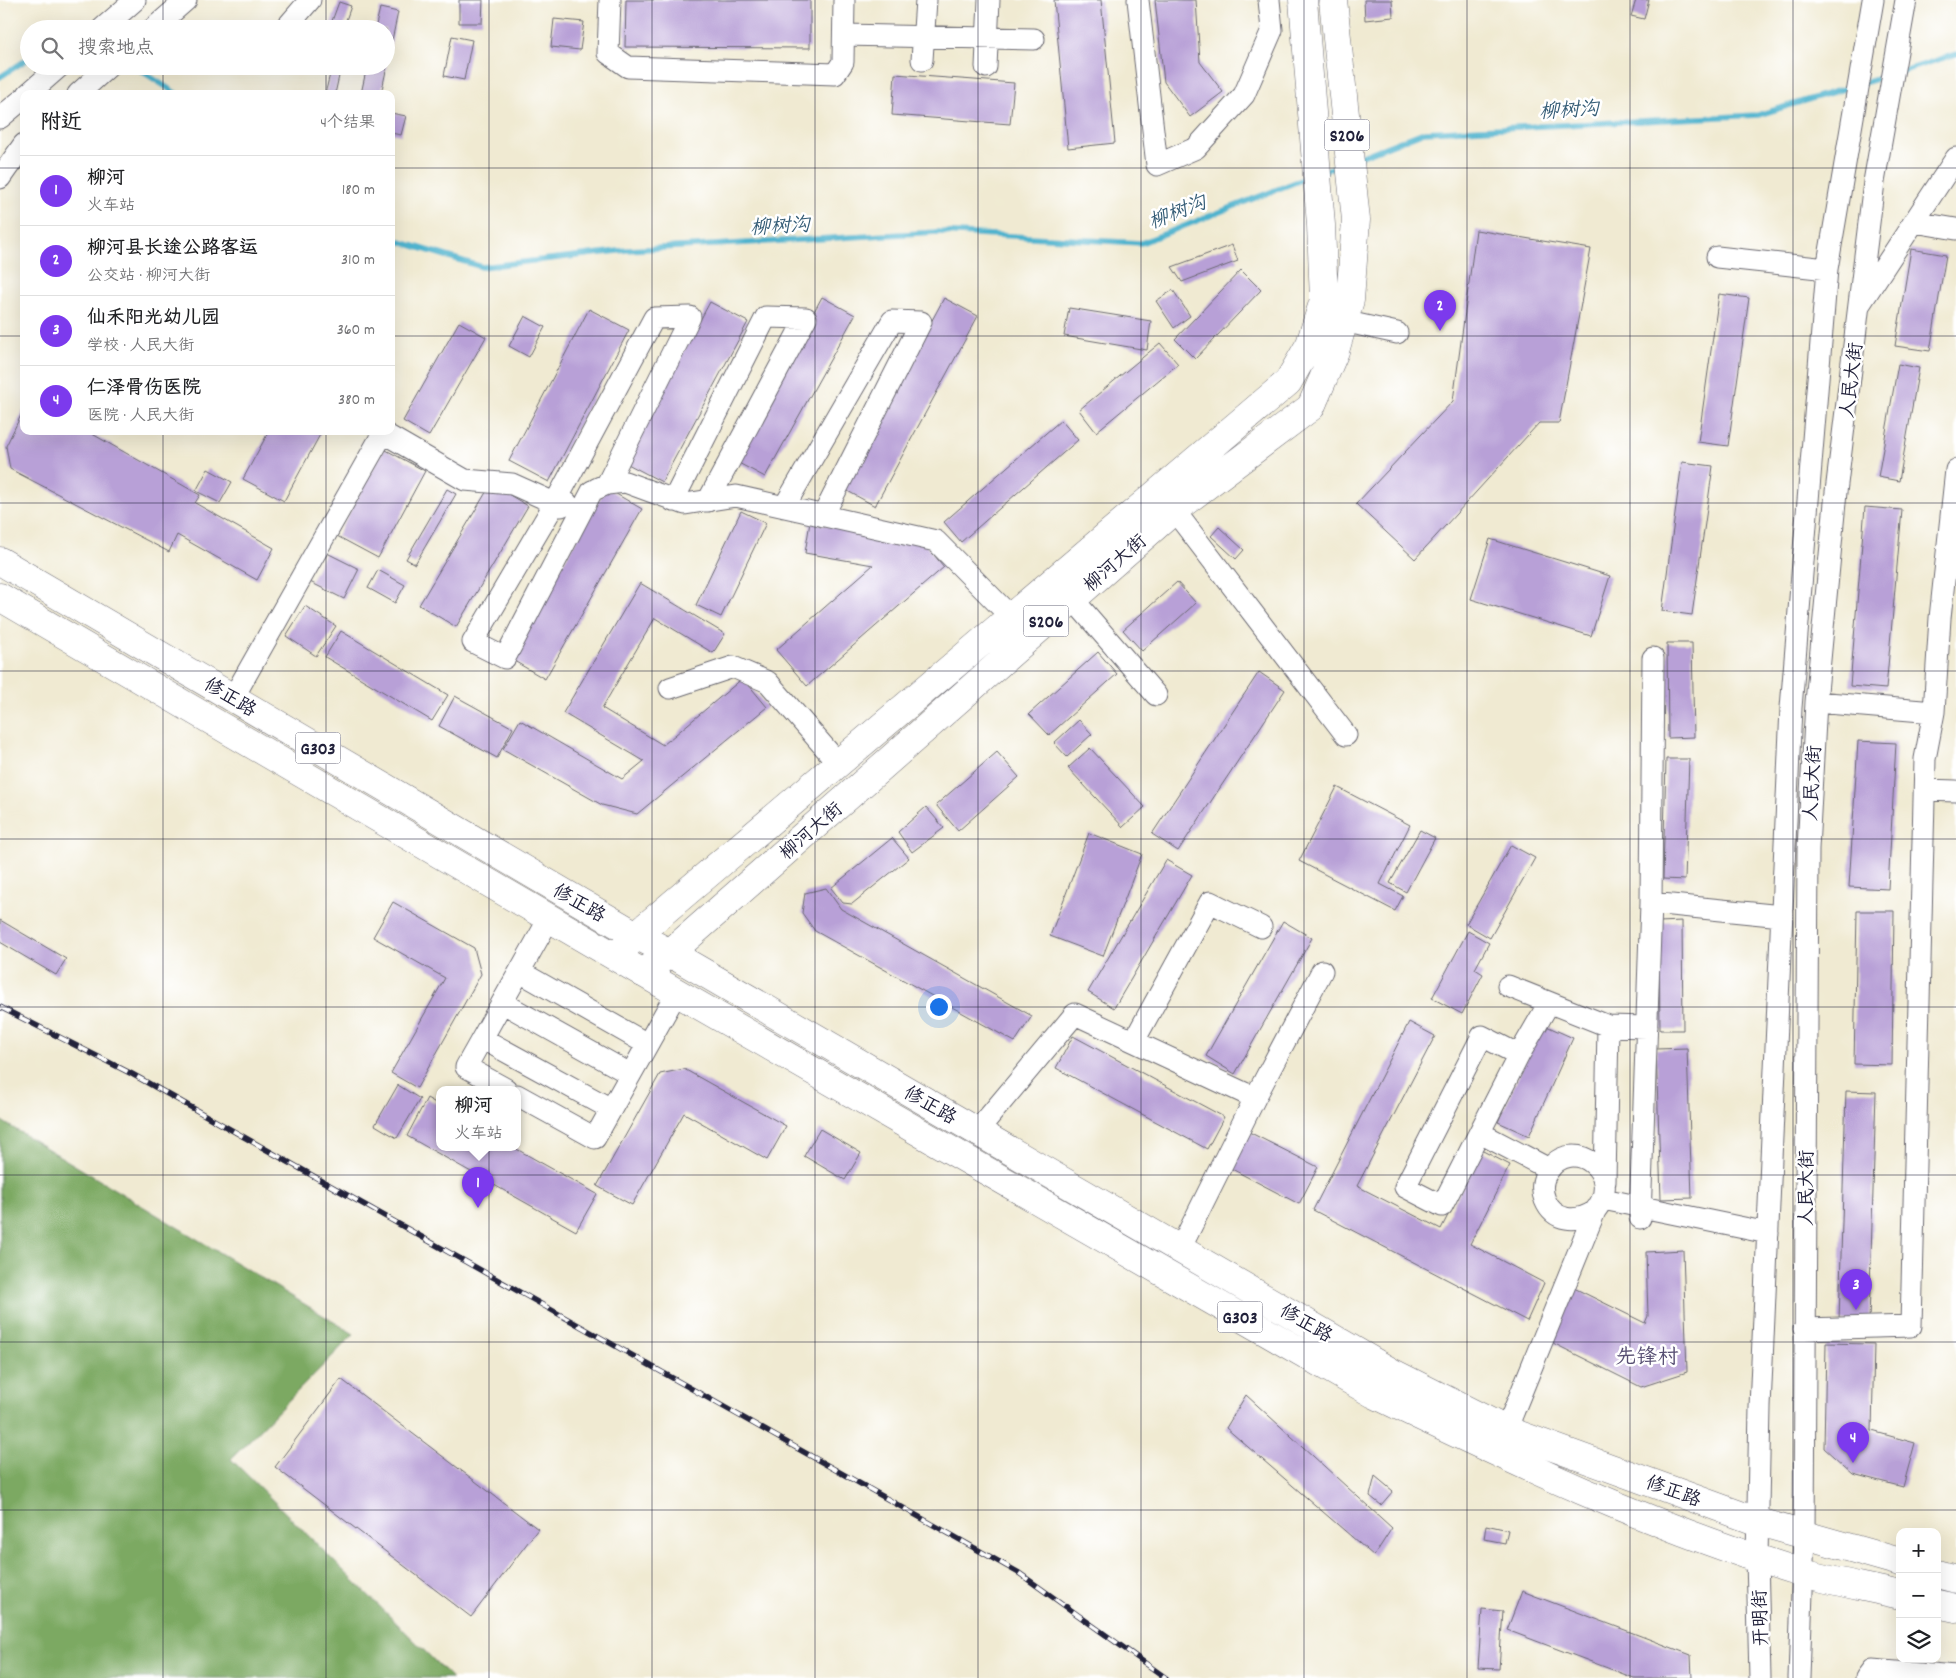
<!DOCTYPE html>
<html lang="zh">
<meta charset="utf-8">
<style>
:root{--surface:#fff;--page:#f2f2f2;--text:#202124;--muted:#757577;--line:#e0e0e0;--accent:#7c3aed}
body{margin:0;font-family:Dekko,"LXGW WenKai TC",sans-serif;background:var(--page);color:var(--text)}
.controls{position:absolute;right:15px;bottom:15px;display:grid;overflow:hidden;border-radius:10px;box-shadow:0 5px 20px #0002}
.controls button{width:45px;height:45px;display:grid;place-items:center;padding:0;border:0;border-bottom:1px solid var(--line);background:var(--surface);color:var(--text);font:25px sans-serif}
.you{position:absolute;left:938px;top:1006px;width:18px;height:18px;margin:-12px;border:4px solid #fff;border-radius:50%;background:#1a73e8;box-shadow:0 0 0 8px #1a73e833}
.badge{display:grid;place-items:center;width:32px;height:32px;border-radius:50%;background:var(--accent);color:#fff;font-size:16px;font-weight:700}
.pin{position:absolute;translate:-50% -41px;filter:drop-shadow(0 1px 2px #0008)}
.pin::after{content:'';position:absolute;top:26px;width:18px;height:15px;background:inherit;clip-path:polygon(0 0,100% 0,50% 100%)}
.popup{position:absolute;left:436px;top:1086px;width:85px;height:65px;box-sizing:border-box;display:grid;place-content:center;border-radius:10px;background:var(--surface);filter:drop-shadow(0 1px 4px #0005);font-size:16px;white-space:nowrap;color:var(--muted)}
.popup b{font-size:19px;color:var(--text)}
.popup::after{content:'';position:absolute;left:50%;top:100%;margin-left:-10px;border:10px solid transparent;border-top-color:var(--surface)}
.list{margin:0;padding:0;list-style:none}
h2{display:flex;justify-content:space-between;align-items:center;height:65px;margin:0;padding:0 20px;font-size:21px}
h2 small{font-size:16px;font-weight:400;color:var(--muted)}
.list li{display:grid;grid-template-columns:32px 1fr auto;gap:15px;align-items:center;box-sizing:border-box;height:70px;padding:0 20px;border-top:1px solid var(--line)}
.list b{display:block;font-size:19px;white-space:nowrap}
.list p{margin:0;font-size:16px;white-space:nowrap;color:var(--muted)}
.list em{font-size:16px;font-style:normal;color:var(--muted)}
.icon{flex:none;width:28px;height:28px;fill:none;stroke:currentColor;stroke-width:2;stroke-linecap:round;stroke-linejoin:round}
.map{position:relative;flex:none;width:1956px;height:1678px;overflow:hidden}
.search{position:absolute;background:var(--surface);box-shadow:0 5px 20px #0002;left:20px;top:20px;width:375px;height:55px;display:flex;align-items:center;gap:12px;box-sizing:border-box;padding:0 18px;border-radius:28px;color:var(--muted);font-size:19px}
.panel{position:absolute;background:var(--surface);box-shadow:0 5px 20px #0002;left:20px;top:90px;width:375px;height:345px;border-radius:10px}
.map>svg:first-child{display:block}
.forest{fill:#7ca962;stroke:#4f664e}
.lines{fill:none;stroke-linecap:round;stroke-linejoin:round}
.stream{stroke:#4fb3ce;stroke-width:5.5}
.building{fill:#b8a0d7}
.minor-casing{stroke:#6a6870;stroke-width:23}
.major-casing{stroke:#6a6870;stroke-width:29}
.highway-casing{stroke:#6a6870;stroke-width:29}
.minor{stroke:#fff;stroke-width:21}
.major{stroke:#fff;stroke-width:28}
.highway{stroke:#fff;stroke-width:28}
.rail-casing{stroke:#22223b;stroke-width:5.5}
.rail{stroke:#fff;stroke-width:4;stroke-dasharray:11;stroke-linecap:butt}
.grid{fill:none;stroke:#22223b;stroke-width:1;stroke-opacity:0.55}
.labels{text-anchor:middle;stroke-width:5;stroke-linejoin:round;paint-order:stroke}
.shield{fill:#fff;stroke:#646476;stroke-width:1}
.shield-label{font-size:18px;font-weight:bold;fill:#22223b}
.street-label{font-size:19px;fill:#22223b;stroke:#fff}
.water-label{font-size:20px;font-style:italic;fill:#345c76;stroke:#fff}
.quarter-label{font-size:21px;fill:#564e72;stroke:#fff}
</style>
<div class="map">
<svg width="1956" height="1678" viewBox="0 0 1956 1678">
<rect width="100%" height="100%" fill="#fff"/>
<filter id="ink" filterUnits="userSpaceOnUse"><feTurbulence type="fractalNoise" baseFrequency=".02" numOctaves="2"/><feDisplacementMap in="SourceGraphic" scale="10" xChannelSelector="R" yChannelSelector="G"/><feConvolveMatrix kernelMatrix="1 2 1 2 8 2 1 2 1" color-interpolation-filters="sRGB"/></filter>
<filter id="wash" filterUnits="userSpaceOnUse"><feTurbulence type="fractalNoise" baseFrequency=".0096" numOctaves="4" result="noise"/><feDisplacementMap in="SourceGraphic" scale="20" xChannelSelector="R" yChannelSelector="G"/><feGaussianBlur stdDeviation="1.12" result="paint"/><feColorMatrix in="noise" values="0 0 0 0 0 0 0 0 0 0 0 0 0 0 0 0 0 1.4 0 .05"/><feComposite in="paint" operator="in"/></filter>
<g filter="url(#wash)">
<rect width="100%" height="100%" fill="#f0ead2"/>
<path class="forest" d="M0,1120L354,1334L231,1459L452,1678H0Z"/>
<g class="lines">
<path class="stream" d="M140,70L177,94
M1897,73L1956,54
M0,77L26,60
M1864,83L1889,75
M1357,158L1424,132L1758,115L1853,86
M1324,171L1343,163
M391,239L482,267L627,250L938,232L1141,243L1311,176"/>
</g>
<g id="blocks">
<path class="building" d="M459,0H483L482,23H459Z
M626,0H810V48L625,47Z
M1054,0H1101L1115,143L1068,148Z
M1155,0H1196L1200,62L1223,92L1190,117L1164,82Z
M1364,0H1392L1393,17L1365,20Z
M1636,0H1649L1644,19L1631,16Z
M339,2L351,6L343,29H329Z
M380,8L398,12L387,64L386,29H375Z
M554,19L584,22L580,50L551,47Z
M452,36L472,40L464,80L444,76Z
M367,66H387L381,94H361Z
M330,74L339,76L335,94H325Z
M895,74L1014,83L1010,124L892,115Z
M391,113L406,116L401,135L391,133Z
M1476,230L1591,249L1559,423H1539L1415,559L1356,504L1453,401Z
M1232,245L1238,261L1182,282L1172,267Z
M1911,249L1946,255L1930,351L1895,346Z
M1241,270L1261,290L1195,359L1175,339Z
M1173,290L1190,316L1174,328L1156,301Z
M1719,294L1749,298L1728,446L1698,442Z
M822,297L855,315L765,477L733,460Z
M944,298L978,316L875,506L842,488Z
M710,302L748,322L662,482L624,462Z
M1069,308L1151,321L1147,350L1064,336Z
M589,309L629,330L549,482L509,461Z
M525,316L545,327L529,357L509,346Z
M459,322L486,337L429,436L403,421Z
M1160,343L1178,364L1096,432L1079,410Z
M1898,364L1919,368L1899,481L1878,477Z
M24,409V431H87L200,495L195,503L274,548L257,580L177,535L169,552L10,469L6,446Z
M1061,420L1078,440L961,542L944,522Z
M269,431H322L284,501L243,479Z
M384,449L425,471L378,558L337,536Z
M1682,462L1713,466L1692,615L1662,611Z
M208,469L232,482L220,503L196,491Z
M491,484L528,506L456,627L419,605Z
M606,488L642,509L545,679L509,658Z
M447,489L456,494L415,564L406,559Z
M1865,507L1902,510L1886,689L1850,686Z
M741,511L766,523L721,617L696,605Z
M810,522L924,543L944,567L807,686L776,650L873,565L805,553Z
M1219,527L1244,550L1236,559L1211,536Z
M1490,539L1610,576L1591,636L1471,599Z
M325,552L359,569L344,599L310,582Z
M378,570L405,585L395,603L368,588Z
M1177,582L1196,603L1142,651L1123,630Z
M640,583L725,634L713,653L655,618L602,708L663,745L743,678L767,707L637,814L602,805L503,749L520,720L622,779L644,761L563,713Z
M305,606L336,626L316,656L286,636Z
M341,631L448,695L432,721L325,657Z
M1667,643H1692L1694,737L1668,738Z
M1098,652L1117,674L1049,735L1029,714Z
M1259,672L1285,690L1178,851L1152,834Z
M455,696L513,728L497,758L439,726Z
M1079,720L1092,734L1067,757L1054,743Z
M1858,741L1896,743L1888,889L1849,887Z
M1090,748L1145,807L1123,827L1068,768Z
M997,752L1019,777L958,831L936,805Z
M1666,759H1689L1685,880L1663,879Z
M1337,787L1410,825L1380,884L1403,896L1395,911L1299,861Z
M926,807L944,828L912,852L898,832Z
M1420,830L1435,838L1406,892L1390,883Z
M1089,833L1142,854L1103,956L1050,936Z
M892,838L909,858L852,904L843,903L831,888Z
M1511,845L1535,858L1490,938L1466,924Z
M1166,860L1192,875L1114,1008L1088,992Z
M826,888L841,909L1032,1016L1015,1042L815,931L802,913L805,893Z
M393,902L474,948L481,974L417,1088L391,1073L445,978L373,937Z
M1857,911H1894L1892,1065L1854,1064Z
M0,920L66,959L56,975L0,942Z
M1283,921L1312,938L1235,1074L1206,1056Z
M1682,921L1683,1030H1660L1659,922Z
M1468,931L1489,943L1475,969L1483,974L1462,1014L1432,998Z
M1409,1022L1435,1036L1357,1186L1441,1229L1481,1150L1510,1165L1470,1244L1544,1283L1527,1321L1313,1210Z
M1542,1024L1573,1038L1529,1136L1498,1122Z
M1073,1036L1224,1117L1207,1149L1056,1068Z
M1687,1048L1692,1198L1661,1199L1656,1049Z
M684,1069L786,1126L767,1160L684,1113L632,1205L597,1186L660,1074Z
M398,1085L420,1099L397,1138L375,1125Z
M1846,1091L1876,1092L1869,1322L1839,1321Z
M427,1098L439,1105V1147H513L597,1194L576,1231L407,1136Z
M820,1129L861,1153L845,1180L804,1156Z
M1245,1130L1318,1167L1299,1204L1226,1166Z
M1683,1250L1687,1372L1641,1387L1547,1340L1574,1288L1645,1323L1648,1316L1646,1252Z
M1826,1343L1874,1344L1872,1431L1915,1443L1903,1487L1853,1474L1824,1448Z
M341,1379L538,1529L471,1617L275,1467Z
M1246,1395L1392,1528L1374,1556L1226,1428Z
M1375,1476L1393,1491L1381,1505L1370,1496Z
M1486,1525L1508,1530L1505,1543L1484,1539Z
M1522,1591L1691,1655L1692,1678H1634L1507,1630Z
M1482,1609L1503,1611L1499,1669L1478,1668Z"/>
</g>
</g>
<g filter="url(#ink)">
<use href="#blocks" fill-opacity="0" stroke="#6a6870" stroke-width="1"/>
<g class="lines">
<defs>
<path id="minor" d="M610,0L608,53L628,67L835,74L843,62L844,0
M1138,0L1157,165L1196,148L1244,95L1272,30L1269,0
M102,29L135,0
M153,29L186,0
M285,29L310,0
M844,35L1034,39
M922,60L926,0
M986,67L989,0
M28,94L60,66
M78,94L109,66
M0,118L24,98
M0,178L24,144
M1914,222L1956,229
M1717,257L1827,269
M1860,304L1956,158
M1343,321L1397,333
M380,431L465,480L512,484L561,506L567,503
M596,489L607,484L625,482L685,504L736,496L936,541L1011,617
M592,491L505,658L473,642L555,503L654,318L690,317L607,484
M673,501L766,317L806,318L708,501
M784,507L892,321L921,322L823,516
M1174,510L1346,735
M1072,598L1156,695
M670,688L733,667L768,682L839,764
M233,698L383,433
M1816,702L1934,712
M1925,790L1956,791
M1651,903L1782,916
M520,972L647,1044
M1508,986L1608,1026L1647,1027
M503,1003L630,1074
M483,1039L611,1109
M1134,1041L1210,902L1261,927
M1519,1055L1482,1036L1405,1187L1442,1206L1519,1055L1549,1003
M506,1089L466,1067L550,917
M517,1095L595,1138L677,992
M977,1131L1075,1014L1255,1098L1322,971
M1480,1133L1549,1169
M1605,1182L1608,1026
M1603,1199L1768,1233
M1640,1218L1651,903L1653,658
M1180,1249L1255,1098
M1804,1329L1911,1326L1925,759L1934,712L1940,618L1956,470
M1506,1430L1595,1211C1626,1173 1572,1134 1548,1171C1542,1179 1541,1190 1545,1200C1554,1222 1577,1223 1595,1211
M1760,1678L1757,1558L1760,1407L1791,708L1827,269L1873,0
M1799,1678L1804,1534L1808,849L1816,702L1836,492L1874,182L1906,0
M1866,1678L1872,1670L1956,1677"/>
<path id="major" d="M617,956L636,935L1288,382L1310,344L1324,300L1321,225L1303,0
M643,973L670,953L1174,510L1311,407L1335,351L1350,300L1356,220L1333,0"/>
<path id="highway" d="M0,561L636,935L670,953L1393,1373L1506,1430L1759,1522L1900,1562
M0,597L643,973L1374,1394C1512,1461 1652,1527 1800,1572C1833,1582 1867,1587 1900,1595
M1937,1574L1956,1579
M1937,1604L1956,1608"/>
</defs>
<use href="#minor" class="minor-casing"/>
<use href="#major" class="major-casing"/>
<use href="#highway" class="highway-casing"/>
<use href="#minor" class="minor"/>
<use href="#major" class="major"/>
<use href="#highway" class="highway"/>
<defs>
<path id="rail" d="M0,1007L132,1074L1019,1573L1166,1678"/>
</defs>
<use href="#rail" class="rail-casing"/>
<use href="#rail" class="rail"/>
</g>
</g>
<path class="grid" d="M163,0V29M326,0V29M489,0V1678M652,0V1678M815,0V1678M978,0V1678M1141,0V1678M1304,0V1678M1467,0V1678M1630,0V1678M1793,0V1678M163,66V94M326,66V94M0,168H24M391,168H1956M0,336H24M391,336H1956M163,431V1678M326,431V1678M0,503H1956M0,671H1956M0,839H1956M0,1007H1956M0,1175H1956M0,1342H1956M0,1510H1956"/>
<g class="labels">
<g class="shield">
<rect x="1324.5" y="119.5" width="45" height="31" rx="4"/>
<rect x="1023.5" y="605.5" width="45" height="31" rx="4"/>
<rect x="295.5" y="732.5" width="45" height="31" rx="4"/>
<rect x="1217.5" y="1301.5" width="45" height="31" rx="4"/>
</g>
<g class="shield-label">
<text x="1347" y="141">S206</text>
<text x="1046" y="627">S206</text>
<text x="318" y="754">G303</text>
<text x="1240" y="1323">G303</text>
</g>
<g class="street-label">
<text transform="translate(1850 380) rotate(-83)" y="7">人民大街</text>
<text transform="translate(1114 562) rotate(-41)" y="7">柳河大街</text>
<text transform="translate(231 696) rotate(31)" y="7">修正路</text>
<text transform="translate(1811 783) rotate(-87)" y="7">人民大街</text>
<text transform="translate(810 830) rotate(-41)" y="7">柳河大街</text>
<text transform="translate(580 902) rotate(30)" y="7">修正路</text>
<text transform="translate(931 1104) rotate(30)" y="7">修正路</text>
<text transform="translate(1805 1188) rotate(-90)" y="7">人民大街</text>
<text transform="translate(1307 1322) rotate(30)" y="7">修正路</text>
<text transform="translate(1674 1490) rotate(20)" y="7">修正路</text>
<text transform="translate(1759 1618) rotate(-92)" y="7">开明街</text>
</g>
<g class="water-label">
<text transform="translate(1569 109) rotate(-3)" y="7">柳树沟</text>
<text transform="translate(1177 211) rotate(-21)" y="7">柳树沟</text>
<text transform="translate(780 225) rotate(-3)" y="7">柳树沟</text>
</g>
<g class="quarter-label">
<text x="1647" y="1363">先锋村</text>
</g>
</g>
</svg>
<div class="controls">
<button>+</button>
<button>−</button>
<button><svg class="icon" aria-label="layers" viewBox="0 0 24 24"><path d="M12 4l9 5-9 5-9-5zM3 14l9 5 9-5"/></svg></button>
</div>
<div class="you"></div>
<div class="pin badge" style="left:478px;top:1208px">1</div>
<div class="popup"><b>柳河</b>火车站</div>
<div class="pin badge" style="left:1440px;top:331px">2</div>
<div class="pin badge" style="left:1856px;top:1310px">3</div>
<div class="pin badge" style="left:1853px;top:1463px">4</div>
<div class="search"><svg class="icon" aria-label="search" viewBox="0 0 24 24"><circle cx="10" cy="10" r="6"/><path d="M15 15l6 6"/></svg>搜索地点</div>
<section class="panel">
<h2>附近<small>4个结果</small></h2>
<ul class="list">
<li><span class="badge">1</span><div><b>柳河</b><p>火车站</p></div><em>180 m</em></li>
<li><span class="badge">2</span><div><b>柳河县长途公路客运</b><p>公交站 · 柳河大街</p></div><em>310 m</em></li>
<li><span class="badge">3</span><div><b>仙禾阳光幼儿园</b><p>学校 · 人民大街</p></div><em>360 m</em></li>
<li><span class="badge">4</span><div><b>仁泽骨伤医院</b><p>医院 · 人民大街</p></div><em>380 m</em></li>
</ul>
</section>
</div>
